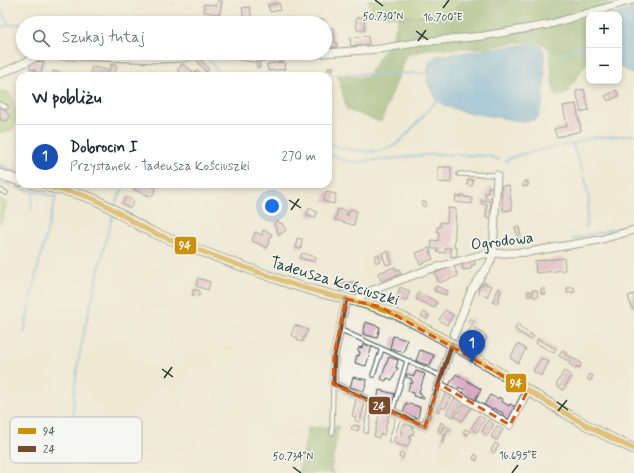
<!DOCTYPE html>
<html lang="pl">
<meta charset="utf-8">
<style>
:root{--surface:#fff;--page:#f6f6f7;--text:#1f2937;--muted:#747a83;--line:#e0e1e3;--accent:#d93025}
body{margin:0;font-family:Mynerve,sans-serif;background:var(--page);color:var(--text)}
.controls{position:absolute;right:12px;top:12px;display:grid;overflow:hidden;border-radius:8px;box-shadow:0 2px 6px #0003}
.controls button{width:36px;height:36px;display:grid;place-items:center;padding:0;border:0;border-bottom:1px solid var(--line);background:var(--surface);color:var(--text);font:20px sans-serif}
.you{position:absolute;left:272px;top:206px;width:14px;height:14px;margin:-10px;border:3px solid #fff;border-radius:50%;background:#1a73e8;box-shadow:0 0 0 6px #1a73e833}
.badge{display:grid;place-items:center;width:26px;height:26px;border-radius:50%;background:var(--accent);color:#fff;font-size:13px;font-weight:700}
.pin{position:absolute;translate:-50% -33px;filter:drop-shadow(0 1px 2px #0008)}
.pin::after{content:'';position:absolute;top:21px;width:14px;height:12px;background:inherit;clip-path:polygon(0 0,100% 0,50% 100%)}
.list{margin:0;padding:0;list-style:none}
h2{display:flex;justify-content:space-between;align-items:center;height:52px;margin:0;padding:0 16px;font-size:17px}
h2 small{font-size:13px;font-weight:400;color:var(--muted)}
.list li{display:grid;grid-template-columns:26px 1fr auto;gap:12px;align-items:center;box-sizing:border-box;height:64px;padding:0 16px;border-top:1px solid var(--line)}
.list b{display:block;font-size:15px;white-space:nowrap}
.list p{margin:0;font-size:13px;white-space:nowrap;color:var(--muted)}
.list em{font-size:13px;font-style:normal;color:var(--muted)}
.icon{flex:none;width:22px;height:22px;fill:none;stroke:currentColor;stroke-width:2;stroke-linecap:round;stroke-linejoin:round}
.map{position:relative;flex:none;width:634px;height:473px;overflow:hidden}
.search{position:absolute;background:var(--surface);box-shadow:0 2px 6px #0003;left:16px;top:16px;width:316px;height:44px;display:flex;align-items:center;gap:10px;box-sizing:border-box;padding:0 14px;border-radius:22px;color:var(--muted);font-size:15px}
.panel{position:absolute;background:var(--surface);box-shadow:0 2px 6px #0003;left:16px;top:72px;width:316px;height:116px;border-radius:12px}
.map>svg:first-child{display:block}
.green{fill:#9cc06a;stroke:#5e7e4f}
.forest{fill:#7da65e;stroke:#4e7249}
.water{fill:#5ea5d5;stroke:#3e7184}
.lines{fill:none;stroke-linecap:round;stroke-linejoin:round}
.stream{stroke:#5ea5d5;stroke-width:2}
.building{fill:#d69ebb}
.service-casing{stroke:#3e574c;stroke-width:5.5}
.minor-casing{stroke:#3e574c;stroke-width:9}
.tertiary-casing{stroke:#3e574c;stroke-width:11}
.service{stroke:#fff;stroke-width:3.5}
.minor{stroke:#fff;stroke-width:7}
.tertiary{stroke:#fff;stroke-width:9}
.bus-1-casing{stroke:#f6f6f2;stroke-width:8}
.bus-2-casing{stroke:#f6f6f2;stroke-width:8}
.bus-1{stroke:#cc910a;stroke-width:5}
.bus-2{stroke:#7a4b2a;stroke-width:5}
.marked{fill:none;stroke:#de580e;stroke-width:3;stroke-dasharray:8 5;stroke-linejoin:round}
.ticks{fill:none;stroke:#1f3d34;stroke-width:1.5}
.labels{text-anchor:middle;stroke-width:3;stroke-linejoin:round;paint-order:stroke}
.street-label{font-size:16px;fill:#1f3d34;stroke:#f6f6f2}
.key{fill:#f6f6f2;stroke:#b6beb9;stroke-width:1}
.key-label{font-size:11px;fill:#1f3d34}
.ticks-label{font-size:10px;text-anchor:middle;fill:#1f3d34;stroke:#f6f6f2;stroke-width:3;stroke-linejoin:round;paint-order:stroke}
.line-badge{stroke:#f6f6f2;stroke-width:1.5}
.badge-label{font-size:11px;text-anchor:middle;font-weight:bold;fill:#fff}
</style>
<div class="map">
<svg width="634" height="473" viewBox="0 0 634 473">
<rect width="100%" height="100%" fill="#f6f6f2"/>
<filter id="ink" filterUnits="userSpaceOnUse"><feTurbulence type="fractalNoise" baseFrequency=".025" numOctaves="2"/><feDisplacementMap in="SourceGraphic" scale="8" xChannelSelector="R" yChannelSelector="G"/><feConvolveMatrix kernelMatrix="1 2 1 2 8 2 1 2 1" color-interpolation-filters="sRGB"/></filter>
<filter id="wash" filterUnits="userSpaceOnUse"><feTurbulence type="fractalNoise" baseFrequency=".012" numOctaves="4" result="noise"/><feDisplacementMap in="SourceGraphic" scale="16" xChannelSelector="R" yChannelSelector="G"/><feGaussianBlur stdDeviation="0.9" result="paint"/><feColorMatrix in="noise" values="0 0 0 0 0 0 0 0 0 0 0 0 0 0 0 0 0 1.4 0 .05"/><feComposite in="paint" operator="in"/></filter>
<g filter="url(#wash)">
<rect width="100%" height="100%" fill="#efe9d4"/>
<path class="green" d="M368,0H463L449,16L434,20L432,15L399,17L374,14Z
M0,91C3,91 7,91 9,93C16,100 20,123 12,130C9,133 4,132 0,132Z
M0,199L7,203L0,225Z"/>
<path class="forest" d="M463,0H618L601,7V15H589V59L566,94L556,97L552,82L550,49L540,43L517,42L488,48L429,49L407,55L381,122L347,110L338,76L366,78L392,38L399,17L432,15L434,20L449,16Z
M339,426L331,471L335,473H297L301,464L308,428Z"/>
<path class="water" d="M634,8V75L619,66V15H613Z
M532,44L541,46L544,52L545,74L543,101L538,117L534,120L522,121L463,112L441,104L437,100L427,82L428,67L430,61L437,56Z"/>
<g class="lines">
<path class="stream" d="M0,9L9,25
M131,23H135
M0,28L9,25L23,24
M563,53L589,44
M204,56L209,59L221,76
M270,76L427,73
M328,143C346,151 373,155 392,147C402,142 428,110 437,100
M572,144L583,172
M328,153L343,160L357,162L437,154L489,156L499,160
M505,161L518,155L558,146L573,144L590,138L634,135
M0,165L16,171L20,170
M585,178L589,200L586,227
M0,181L11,185
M15,187L56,197L36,274L24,333
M116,202L125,184
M31,210L33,191
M113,215C105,242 99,268 93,295C81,342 71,388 73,437L79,438L77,456L126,463
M573,239L634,224"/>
</g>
<g id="blocks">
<path class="building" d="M218,0H222L220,14L204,12V4L217,5Z
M279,3L281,10L270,12L268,5Z
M250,7L252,19L244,20L242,8Z
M364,17L365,30H357L356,18Z
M314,20H323L324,23H314Z
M326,28H334L335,43H337V47H327Z
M368,36L369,44L351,46L350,38Z
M200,59L209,69L206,72L197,61Z
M259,60L260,68H257L256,61Z
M31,61L44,62L41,73L35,72V70L30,69Z
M284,62L285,69L268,71L267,64Z
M111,64L117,66L115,73L109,72Z
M182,64L195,73L197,70L201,73L198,76H183L177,70Z
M92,67L108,70L106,76L90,75Z
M328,67H333V70H328Z
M53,71L64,73L63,76H52Z
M25,72L30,73L29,76H24Z
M584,89L589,110L581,112L576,91Z
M616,90L619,96L608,101L605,96Z
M576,104L581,131L557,137L554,129L567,126L563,106Z
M2,106L10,117L7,121L0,120V107Z
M438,167H451V183L438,182Z
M468,179L473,180L472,186L467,185Z
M528,181V186L523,187V182Z
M136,184H144L156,188L152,197L134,190Z
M509,185L512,210L503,211L501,186Z
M488,187H495V196H492V198H485V193H488Z
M326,192L336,194L334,204L323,201Z
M461,195H464V197L472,198V204L455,202L456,196L461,197Z
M126,197L134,201L130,208L122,204Z
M482,200L491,201L490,218H486L487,204H481Z
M421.5 204a2.5 2.5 0 1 1 5 0a2.5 2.5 0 1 1-5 0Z
M309,208L317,212L315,218L307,216Z
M448,208L456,209L454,248L457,247V256L451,257V248H445V253L437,252L438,249H431L432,240L438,241L439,232H437V227H440V222L447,223Z
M338,209L347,211L346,215L348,216L350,209L357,211L354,225L335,220Z
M278,221L280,224L282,223L286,230L279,235L274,223Z
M519,226L521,238L518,239L515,227Z
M263,230L272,234L267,248L252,241L255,232L262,235Z
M297,238L302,239L301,249L296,248Z
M429,248L433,259L420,264L416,253Z
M388,251L392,263L386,265L382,253Z
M302,253L316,257L315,262L300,258Z
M375,255H379V262H375Z
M564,258L565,270L536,273L535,261Z
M474,259L475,265H471V269L463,270L462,263Z
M454,266L458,276L439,283L435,273Z
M395,267L396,270L399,269L401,274L381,281L378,273Z
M198,278L210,282L208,290L196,286Z
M354,282V290L340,291L339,283Z
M483,283L492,286L487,297L478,292L480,285L482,286Z
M436,286L448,291L446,295L434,291Z
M400,287L410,291L406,301L397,298Z
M574,287L575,292L567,293V288Z
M499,288L501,291L497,304L492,302Z
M194,289L200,291L199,296L192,295Z
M541,289H545L546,294H541Z
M532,290H537L538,297H533Z
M530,291L531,296L528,297L527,292Z
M419,292L437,302L434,308L416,299Z
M634,294V309H632L628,296Z
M445,310L453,315L447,325L439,320Z
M424,312L429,315L427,320L421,316Z
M470,318L474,321L472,325L468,322Z
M366,322L380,327L377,338L363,334Z
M518,323L520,325L519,327L534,336L531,340L517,331L515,328Z
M295,325L308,330L302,342L297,340L298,338L291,335Z
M472,326L486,336L487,338L482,347L465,336Z
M393,336L407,340L404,352L390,348Z
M538,339L556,349L554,353L536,343Z
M363,344L372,346L366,366L355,363L357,355L359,356L360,352L358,351L359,347L362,348Z
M518,344L526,349L518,363L510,358Z
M420,350L434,355L430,366L416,361Z
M562,350L566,352L565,354L580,362L581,365L579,368L577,366L576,369L569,364L570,362L559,356Z
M389,357L398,360L396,368H398L392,380L387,378L386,381L381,379Z
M541,358L549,362L541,376L533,371Z
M416,371L425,374L419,392L421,393V396L424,397V399L413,396L414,393L408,391L410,383L412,384L413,382L411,381L412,379L406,377L407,374L414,376Z
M564,371L572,376L563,390L556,385Z
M456,374L481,389L475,400L463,393L465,390L459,387L457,390L449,385Z
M590,374L593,376L590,381L587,379Z
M353,377L367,380L364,391L350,387Z
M379,390L395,394L392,404L377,401Z
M446,393L452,396L445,409L442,407L439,412L436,411Z
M490,395L498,399L499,397L502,399L501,401L509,406L510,404L515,407L514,409L515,410L509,420L501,416L503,413L500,411V412L493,408L492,410L484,405Z
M455,398L461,402L453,417L446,413Z
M356,399L365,401L360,422L355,420L356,417L352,416Z
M465,402L472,407L462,421L455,417Z
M406,403L420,407L418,418L403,414Z
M380,412L389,414L384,435L380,434L379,438L374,436Z
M479,415L485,419L477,432L471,428Z
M488,420L494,424L487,436L482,431Z
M441,422L444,424L441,432L438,430Z
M404,424L413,427L412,429L414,430L413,435L411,434L409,439H411L407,447L395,444L398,435L401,436L402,432H400Z
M353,425L359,426L358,431L351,429Z
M446,426L452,429L451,431L448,429L445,435L442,433Z
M497,426L503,429L497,440L491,437Z
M465,429L470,431L468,435L463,432Z
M444,434L446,435L443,443L441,442Z
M495,443L499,445L494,453L491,450Z
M400,453L404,454L403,458L399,457Z
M475,454L478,456L476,461L473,459Z"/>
</g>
</g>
<g filter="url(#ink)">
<use href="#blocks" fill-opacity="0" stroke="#3e574c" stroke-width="1"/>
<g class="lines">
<defs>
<path id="service" d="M0,104L6,107
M459,174L497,175
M0,190L6,193
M339,329L441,376
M373,375L382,349
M392,412L407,361
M366,431L371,402
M332,433L333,385
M391,441L399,415"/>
<path id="minor" d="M222,53L254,58L324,53
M325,53L380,49L421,42L483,36L547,25L633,0
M0,74L41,55L159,59L184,58L203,53
M346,299L334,356L333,384L425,427L452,344
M358,301L360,297L365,293L427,270L484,254L529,252L599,240L634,230
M454,335L472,289L490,263L493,254L497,175
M439,384L510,425L528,390"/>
<path id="tertiary" d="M0,174L20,181
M33,184C55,189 80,192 100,202C118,211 134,224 152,232C196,250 241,266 286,282C326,297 368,300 406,319C484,358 554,413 634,449"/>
</defs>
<use href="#service" class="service-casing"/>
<use href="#minor" class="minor-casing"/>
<use href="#tertiary" class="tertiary-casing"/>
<use href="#service" class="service"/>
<use href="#minor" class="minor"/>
<use href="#tertiary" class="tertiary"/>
<defs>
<path id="bus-1" d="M33,184C55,189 80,192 100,202C118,211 134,224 152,232C196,250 241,266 286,282C326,297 368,300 406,319C484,358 554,413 634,449"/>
<path id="bus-2" d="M346,299L334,356L333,384L425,427L452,344"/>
</defs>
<use href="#bus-1" class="bus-1-casing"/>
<use href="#bus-2" class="bus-2-casing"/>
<use href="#bus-1" class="bus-1"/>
<use href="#bus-2" class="bus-2"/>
</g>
</g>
<path d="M0 0H634V473H0ZM346,299L381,307L528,390L510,425L439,384L425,427L333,384L334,356Z" fill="#efe9d4" fill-opacity=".55" fill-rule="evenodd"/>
<path class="marked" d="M346,299L381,307L528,390L510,425L439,384L425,427L333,384L334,356Z"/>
<path class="ticks" d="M375,0L383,6M443,8L449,0M416,31L428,40M418,41L426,30M289,200L301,208M291,210L299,199M162,369L173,377M164,378L172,367M557,402L568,410M558,411L567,400M293,467L301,473M512,473L518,465"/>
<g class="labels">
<g class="street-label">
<text transform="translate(502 240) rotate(-7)" y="6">Ogrodowa</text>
<text transform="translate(335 280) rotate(17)" y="6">Tadeusza Kościuszki</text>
</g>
</g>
<rect x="10" y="417" width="132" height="46" rx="6" class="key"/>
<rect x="18" y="428" width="18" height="6" fill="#cc910a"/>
<rect x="18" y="446" width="18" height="6" fill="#7a4b2a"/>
<g class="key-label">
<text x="43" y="435">94</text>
<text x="43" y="453">24</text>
</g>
<g class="ticks-label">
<text x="383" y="20">50.730°N</text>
<text x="443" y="21">16.700°E</text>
<text x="518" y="459">16.695°E</text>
<text x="293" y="460">50.734°N</text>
</g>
<g class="line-badge">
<rect x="174" y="236" width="23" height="19" rx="4" fill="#cc910a"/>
<rect x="505" y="373" width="22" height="20" rx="4" fill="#cc910a"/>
<rect x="368" y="396" width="23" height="19" rx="4" fill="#7a4b2a"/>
</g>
<g class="badge-label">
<text x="185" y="249">94</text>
<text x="516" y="387">94</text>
<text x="379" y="410">24</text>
</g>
</svg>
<div class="controls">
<button>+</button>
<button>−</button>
</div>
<div class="you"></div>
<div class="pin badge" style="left:472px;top:363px;background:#1a4fb4">1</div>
<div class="search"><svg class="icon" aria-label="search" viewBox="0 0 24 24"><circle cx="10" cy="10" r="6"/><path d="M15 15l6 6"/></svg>Szukaj tutaj</div>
<section class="panel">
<h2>W pobliżu<small></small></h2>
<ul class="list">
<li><span class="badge" style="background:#1a4fb4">1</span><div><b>Dobrocin I</b><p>Przystanek · Tadeusza Kościuszki</p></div><em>270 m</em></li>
</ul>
</section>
</div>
